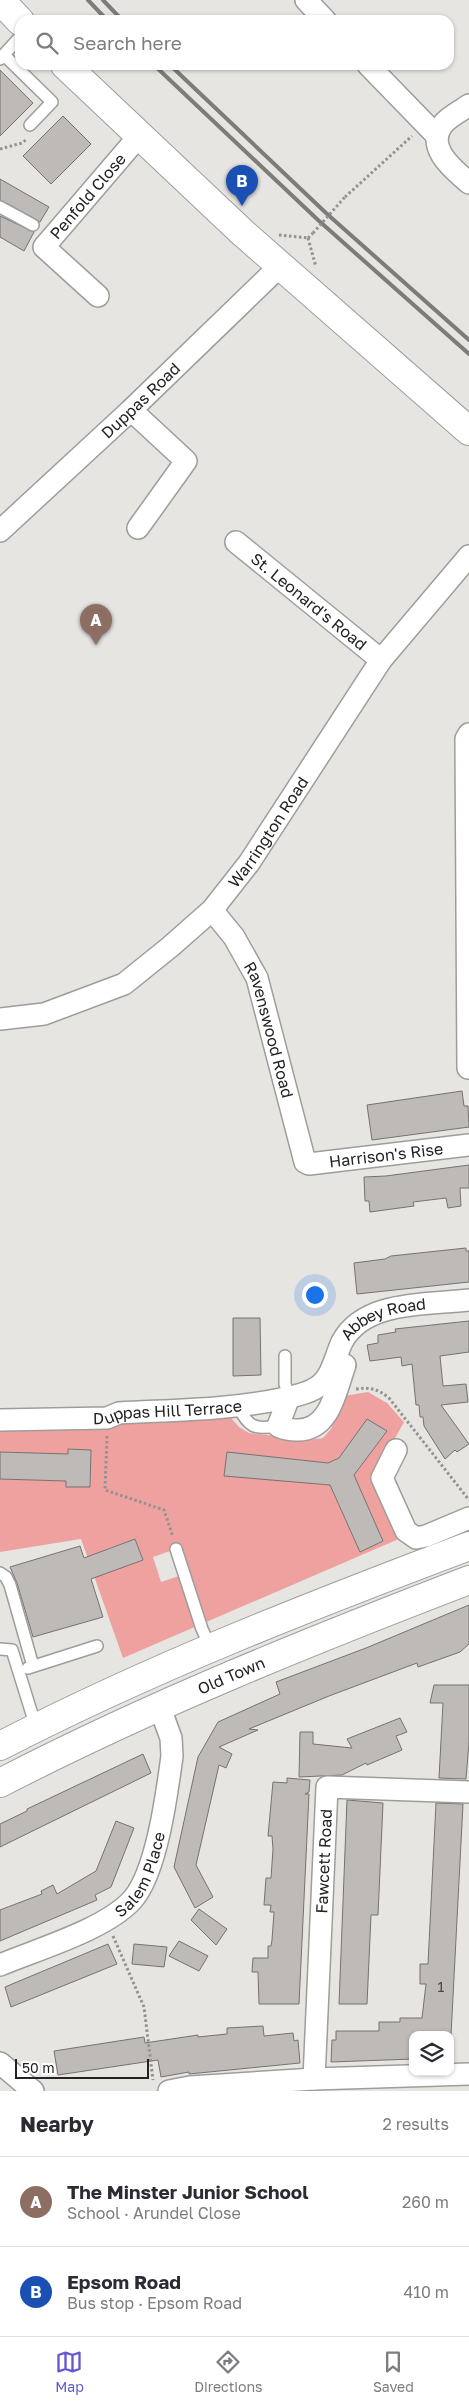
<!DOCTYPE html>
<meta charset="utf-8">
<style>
:root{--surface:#fff;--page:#f7f7f7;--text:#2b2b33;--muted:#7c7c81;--line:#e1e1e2;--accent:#6358d1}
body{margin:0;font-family:"Golos Text",sans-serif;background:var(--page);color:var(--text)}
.controls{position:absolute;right:15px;bottom:15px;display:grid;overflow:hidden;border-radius:10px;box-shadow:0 1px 4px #0004}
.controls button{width:45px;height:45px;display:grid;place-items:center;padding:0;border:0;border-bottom:1px solid var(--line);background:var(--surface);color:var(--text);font:25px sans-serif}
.scale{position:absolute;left:15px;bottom:12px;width:134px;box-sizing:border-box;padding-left:5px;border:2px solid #222221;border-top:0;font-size:14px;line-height:18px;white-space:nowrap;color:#222221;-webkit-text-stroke:4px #fff;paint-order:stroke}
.you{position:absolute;left:314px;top:1294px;width:18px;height:18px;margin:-12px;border:4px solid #fff;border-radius:50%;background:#1a73e8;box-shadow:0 0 0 8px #1a73e833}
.badge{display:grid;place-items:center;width:32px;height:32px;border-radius:50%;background:var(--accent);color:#fff;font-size:16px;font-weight:700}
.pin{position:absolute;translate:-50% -41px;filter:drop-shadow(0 1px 2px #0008)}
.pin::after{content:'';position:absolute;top:26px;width:18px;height:15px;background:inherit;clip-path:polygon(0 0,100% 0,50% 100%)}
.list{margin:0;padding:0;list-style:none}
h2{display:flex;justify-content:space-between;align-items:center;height:65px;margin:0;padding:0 20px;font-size:21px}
h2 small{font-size:16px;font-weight:400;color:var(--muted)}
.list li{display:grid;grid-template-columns:32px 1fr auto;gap:15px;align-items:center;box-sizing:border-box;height:90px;padding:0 20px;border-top:1px solid var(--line)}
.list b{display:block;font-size:19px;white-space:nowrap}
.list p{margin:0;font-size:16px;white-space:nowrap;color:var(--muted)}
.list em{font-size:16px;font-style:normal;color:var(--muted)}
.icon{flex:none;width:28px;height:28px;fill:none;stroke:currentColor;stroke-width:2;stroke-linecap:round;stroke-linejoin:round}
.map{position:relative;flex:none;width:469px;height:2091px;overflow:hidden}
.search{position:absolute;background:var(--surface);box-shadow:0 1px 4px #0004;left:15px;right:15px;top:15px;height:55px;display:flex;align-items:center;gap:12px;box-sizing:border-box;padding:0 18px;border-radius:15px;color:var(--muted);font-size:19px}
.sheet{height:245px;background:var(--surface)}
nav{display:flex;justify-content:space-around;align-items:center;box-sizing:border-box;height:70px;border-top:1px solid var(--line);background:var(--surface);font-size:14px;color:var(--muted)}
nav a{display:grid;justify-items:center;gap:2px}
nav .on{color:var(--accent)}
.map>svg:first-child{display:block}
.green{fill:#eea19f;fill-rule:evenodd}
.building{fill:#bdbab7;stroke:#757270}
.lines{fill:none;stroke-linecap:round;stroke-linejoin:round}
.lane-casing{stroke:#9e9d9a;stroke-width:14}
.street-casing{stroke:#9e9d9a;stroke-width:24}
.secondary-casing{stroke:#9e9d9a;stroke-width:30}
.primary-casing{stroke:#9e9d9a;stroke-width:30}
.path{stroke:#939290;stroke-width:3;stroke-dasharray:2.5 2.5;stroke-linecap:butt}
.lane{stroke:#fff;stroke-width:11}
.street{stroke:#fff;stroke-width:21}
.secondary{stroke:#fff;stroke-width:28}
.primary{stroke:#fff;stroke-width:28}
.rail{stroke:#7d7c7b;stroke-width:4}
.path-bridge{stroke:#939290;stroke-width:3;stroke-dasharray:2.5 2.5;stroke-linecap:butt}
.labels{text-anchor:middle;stroke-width:4.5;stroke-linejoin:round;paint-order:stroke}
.number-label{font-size:14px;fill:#494846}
.street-label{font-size:16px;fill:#222221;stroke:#fff}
</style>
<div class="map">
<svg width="469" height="2091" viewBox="0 0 469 2091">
<rect width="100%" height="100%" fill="#e7e5e2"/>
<path class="green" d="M368,1392L387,1403L404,1422L373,1478L401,1538L123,1658L81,1539L0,1552V1479L66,1481V1487H90L91,1450L68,1449V1454L0,1452V1431L107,1429L121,1419L216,1416L231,1418L239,1427L249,1433L310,1440L323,1438L331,1429L344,1396ZM367,1419L387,1431L354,1475L383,1541L360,1552L330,1485L224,1475L227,1452L328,1463L339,1458ZM135,1539L143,1560L115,1570L107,1549ZM176,1549L185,1574L161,1582L153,1557Z"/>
<path class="building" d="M0,70L33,103L0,136Z
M63,116L91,144L51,184L23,156Z
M0,179L49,207L40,222L0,200Z
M0,216L34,232L24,251L0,237Z
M462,1091L464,1106H468L469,1127L372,1140L367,1105Z
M469,1165V1188H460L461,1206L448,1208L446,1198L413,1202L414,1206L370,1212L369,1201H365L364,1177L386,1176Z
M466,1248V1251H469V1282L357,1294L354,1263L385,1259L391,1256Z
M233,1318H260L261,1375L233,1376Z
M469,1321V1352L440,1356L443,1386L466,1384L468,1402L441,1405L469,1444L457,1452L455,1450L445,1459L424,1426L423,1417H420L419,1405H416L412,1364L402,1366L401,1357L370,1361L367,1345L378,1343V1335L396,1332L395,1329Z
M367,1419L387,1431L354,1475L383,1541L360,1552L330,1485L224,1476L227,1452L328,1463L339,1458Z
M68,1449L91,1450L90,1487H66V1481L0,1479V1452L68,1454Z
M135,1539L143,1560L91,1579L103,1617L33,1637L17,1583L10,1567L80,1546L84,1558Z
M469,1605V1644L460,1652L418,1667L417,1663L329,1696L249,1729L258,1730L219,1747L232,1754L226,1768L219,1765L196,1865L213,1897L195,1908L174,1867L198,1757L218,1722L280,1694L276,1682L366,1648Z
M434,1685H469V1742L466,1779L439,1778L443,1703H430Z
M400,1718L407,1732L396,1736L402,1750L367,1765L366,1763L342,1775L299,1777L300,1732H313V1744L352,1748L347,1739Z
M143,1754L151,1773L0,1847V1824L27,1811V1809Z
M287,1778L310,1780L309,1792L305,1794H309L299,2004H259L258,1972H252L253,1958H268V1946H271L272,1940L274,1912H270L271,1905H264L266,1878H271L273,1849L272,1836H268L273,1782L287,1783Z
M347,1800L383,1803L378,1915H371L367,2004H339Z
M436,1803L463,1804L451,2035H413V2059L331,2062L332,2040H336V2031H379V2022H400V2018H422L426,1984H420V1964H428Z
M116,1821L134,1828L111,1887L95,1895L97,1900L0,1941V1910L42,1894L41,1891L53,1885L57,1894L96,1871Z
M199,1909L227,1929L216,1945L191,1920Z
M179,1941L208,1956L199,1971L169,1956Z
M108,1944L117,1964L11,2007L5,1987Z
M134,1944L167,1947L164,1967L132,1964Z
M263,2026L264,2036L293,2033L294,2041L298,2040L300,2063L189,2074V2072L161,2077L158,2060L58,2075L54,2051L144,2037L145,2043L198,2035V2037L227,2034V2028Z"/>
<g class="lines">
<defs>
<path id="lane" d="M4,55L52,102L30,125
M0,59L20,37
M0,207L33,225
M285,1356V1384L289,1397
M238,1406C248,1427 254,1430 278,1426
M176,1549L202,1629L211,1648
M0,1573L6,1577L10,1585L33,1666
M0,1649L12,1650L36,1727
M28,1668L97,1646"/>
<g id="street">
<path d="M306,0L325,20"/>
<path d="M368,65L437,136"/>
<path d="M469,105C461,111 450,116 444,123C424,147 453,169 469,183"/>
<path id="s1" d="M98,296L44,247L139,136"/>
<path d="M131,410L186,461L138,528"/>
<path id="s2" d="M0,531L131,410L280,266"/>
<path id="s3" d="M236,542L381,660"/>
<path id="s4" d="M212,910L234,937L257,978L305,1162L309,1164L469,1145"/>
<path id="s5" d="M0,1019L44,1014L124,984L170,947L212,910L249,863L381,660L469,556"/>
<path d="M468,1068L466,739L469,734"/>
<path d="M289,1397L278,1426C284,1429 291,1430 297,1430C330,1431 336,1390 345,1365"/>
<path id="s6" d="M0,1420L107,1418L119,1413C173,1410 228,1410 281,1399C292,1396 304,1395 314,1389C332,1380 334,1359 342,1342C364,1300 427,1305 469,1300"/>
<path d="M396,1450L382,1478L406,1531L416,1538L426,1536L469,1518"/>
<path id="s7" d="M0,1965C38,1949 107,1929 133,1899C157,1871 167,1793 172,1756L171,1738L160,1708"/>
<path d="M0,2063L33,2091"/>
<path id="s8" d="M314,2079L327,1787L469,1792"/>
<path d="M169,2091L190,2087L314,2079L469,2074"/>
</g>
<path id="secondary" d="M0,0L20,21
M65,65L243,233L469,431"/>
<g id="primary">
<path d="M0,1746C151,1668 310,1606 469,1546"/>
<path id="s9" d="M0,1783C151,1705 310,1641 469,1580"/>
</g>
</defs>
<use href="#lane" class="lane-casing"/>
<use href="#street" class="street-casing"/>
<use href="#secondary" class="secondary-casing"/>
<use href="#primary" class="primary-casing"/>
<path class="path" d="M0,149L22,143L27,139
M345,197L412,136
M279,235L308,238
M308,238L316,267
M308,238L313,233
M356,1389C370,1387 378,1389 389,1398L469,1500
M107,1436L105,1490L164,1510L173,1537
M113,1936L144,2007L153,2080"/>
<use href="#lane" class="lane"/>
<use href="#street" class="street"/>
<use href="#secondary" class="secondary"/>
<use href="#primary" class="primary"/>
<path class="rail" d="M88,0L107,20
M103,0L122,20
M154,65L318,220L469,354
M170,65L326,213L469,340"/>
<path class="path-bridge" d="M313,233L345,197"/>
</g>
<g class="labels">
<g class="number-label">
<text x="441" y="1992">1</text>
</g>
<g class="street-label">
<text dy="6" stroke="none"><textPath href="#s1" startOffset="140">Penfold Close</textPath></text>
<text dy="6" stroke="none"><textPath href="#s2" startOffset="192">Duppas Road</textPath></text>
<text dy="6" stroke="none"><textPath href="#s3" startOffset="94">St. Leonard's Road</textPath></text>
<text dy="6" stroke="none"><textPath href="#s5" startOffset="341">Warrington Road</textPath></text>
<text dy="6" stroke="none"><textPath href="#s4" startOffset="135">Ravenswood Road</textPath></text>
<text dy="6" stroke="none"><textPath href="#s4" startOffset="354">Harrison's Rise</textPath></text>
<text dy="6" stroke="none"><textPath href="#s6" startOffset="424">Abbey Road</textPath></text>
<text dy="6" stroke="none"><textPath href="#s6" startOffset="168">Duppas Hill Terrace</textPath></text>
<text dy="6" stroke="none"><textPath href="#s9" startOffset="255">Old Town</textPath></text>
<text dy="6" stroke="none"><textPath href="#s8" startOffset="218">Fawcett Road</textPath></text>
<text dy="6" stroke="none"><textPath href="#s7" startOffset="175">Salem Place</textPath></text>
</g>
</g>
</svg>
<div class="controls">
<button><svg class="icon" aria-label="layers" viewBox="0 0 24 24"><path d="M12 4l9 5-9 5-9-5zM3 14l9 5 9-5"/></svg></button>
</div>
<div class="scale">50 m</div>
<div class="you"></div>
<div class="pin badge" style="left:96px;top:645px;background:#8d6e63">A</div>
<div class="pin badge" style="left:242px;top:206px;background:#1a4fb4">B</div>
<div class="search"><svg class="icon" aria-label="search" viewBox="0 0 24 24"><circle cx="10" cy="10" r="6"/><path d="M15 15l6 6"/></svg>Search here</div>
</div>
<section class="sheet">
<h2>Nearby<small>2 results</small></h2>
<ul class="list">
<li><span class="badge" style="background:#8d6e63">A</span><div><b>The Minster Junior School</b><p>School · Arundel Close</p></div><em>260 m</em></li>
<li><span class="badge" style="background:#1a4fb4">B</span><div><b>Epsom Road</b><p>Bus stop · Epsom Road</p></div><em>410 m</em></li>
</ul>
</section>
<nav>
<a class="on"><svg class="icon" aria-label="map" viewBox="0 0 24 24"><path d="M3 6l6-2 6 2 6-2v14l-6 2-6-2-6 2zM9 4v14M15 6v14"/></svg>Map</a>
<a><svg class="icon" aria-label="directions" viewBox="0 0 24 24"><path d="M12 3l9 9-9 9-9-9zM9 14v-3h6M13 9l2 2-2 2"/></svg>Directions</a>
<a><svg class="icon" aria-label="saved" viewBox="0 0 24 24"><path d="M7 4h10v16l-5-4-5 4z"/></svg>Saved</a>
</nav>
